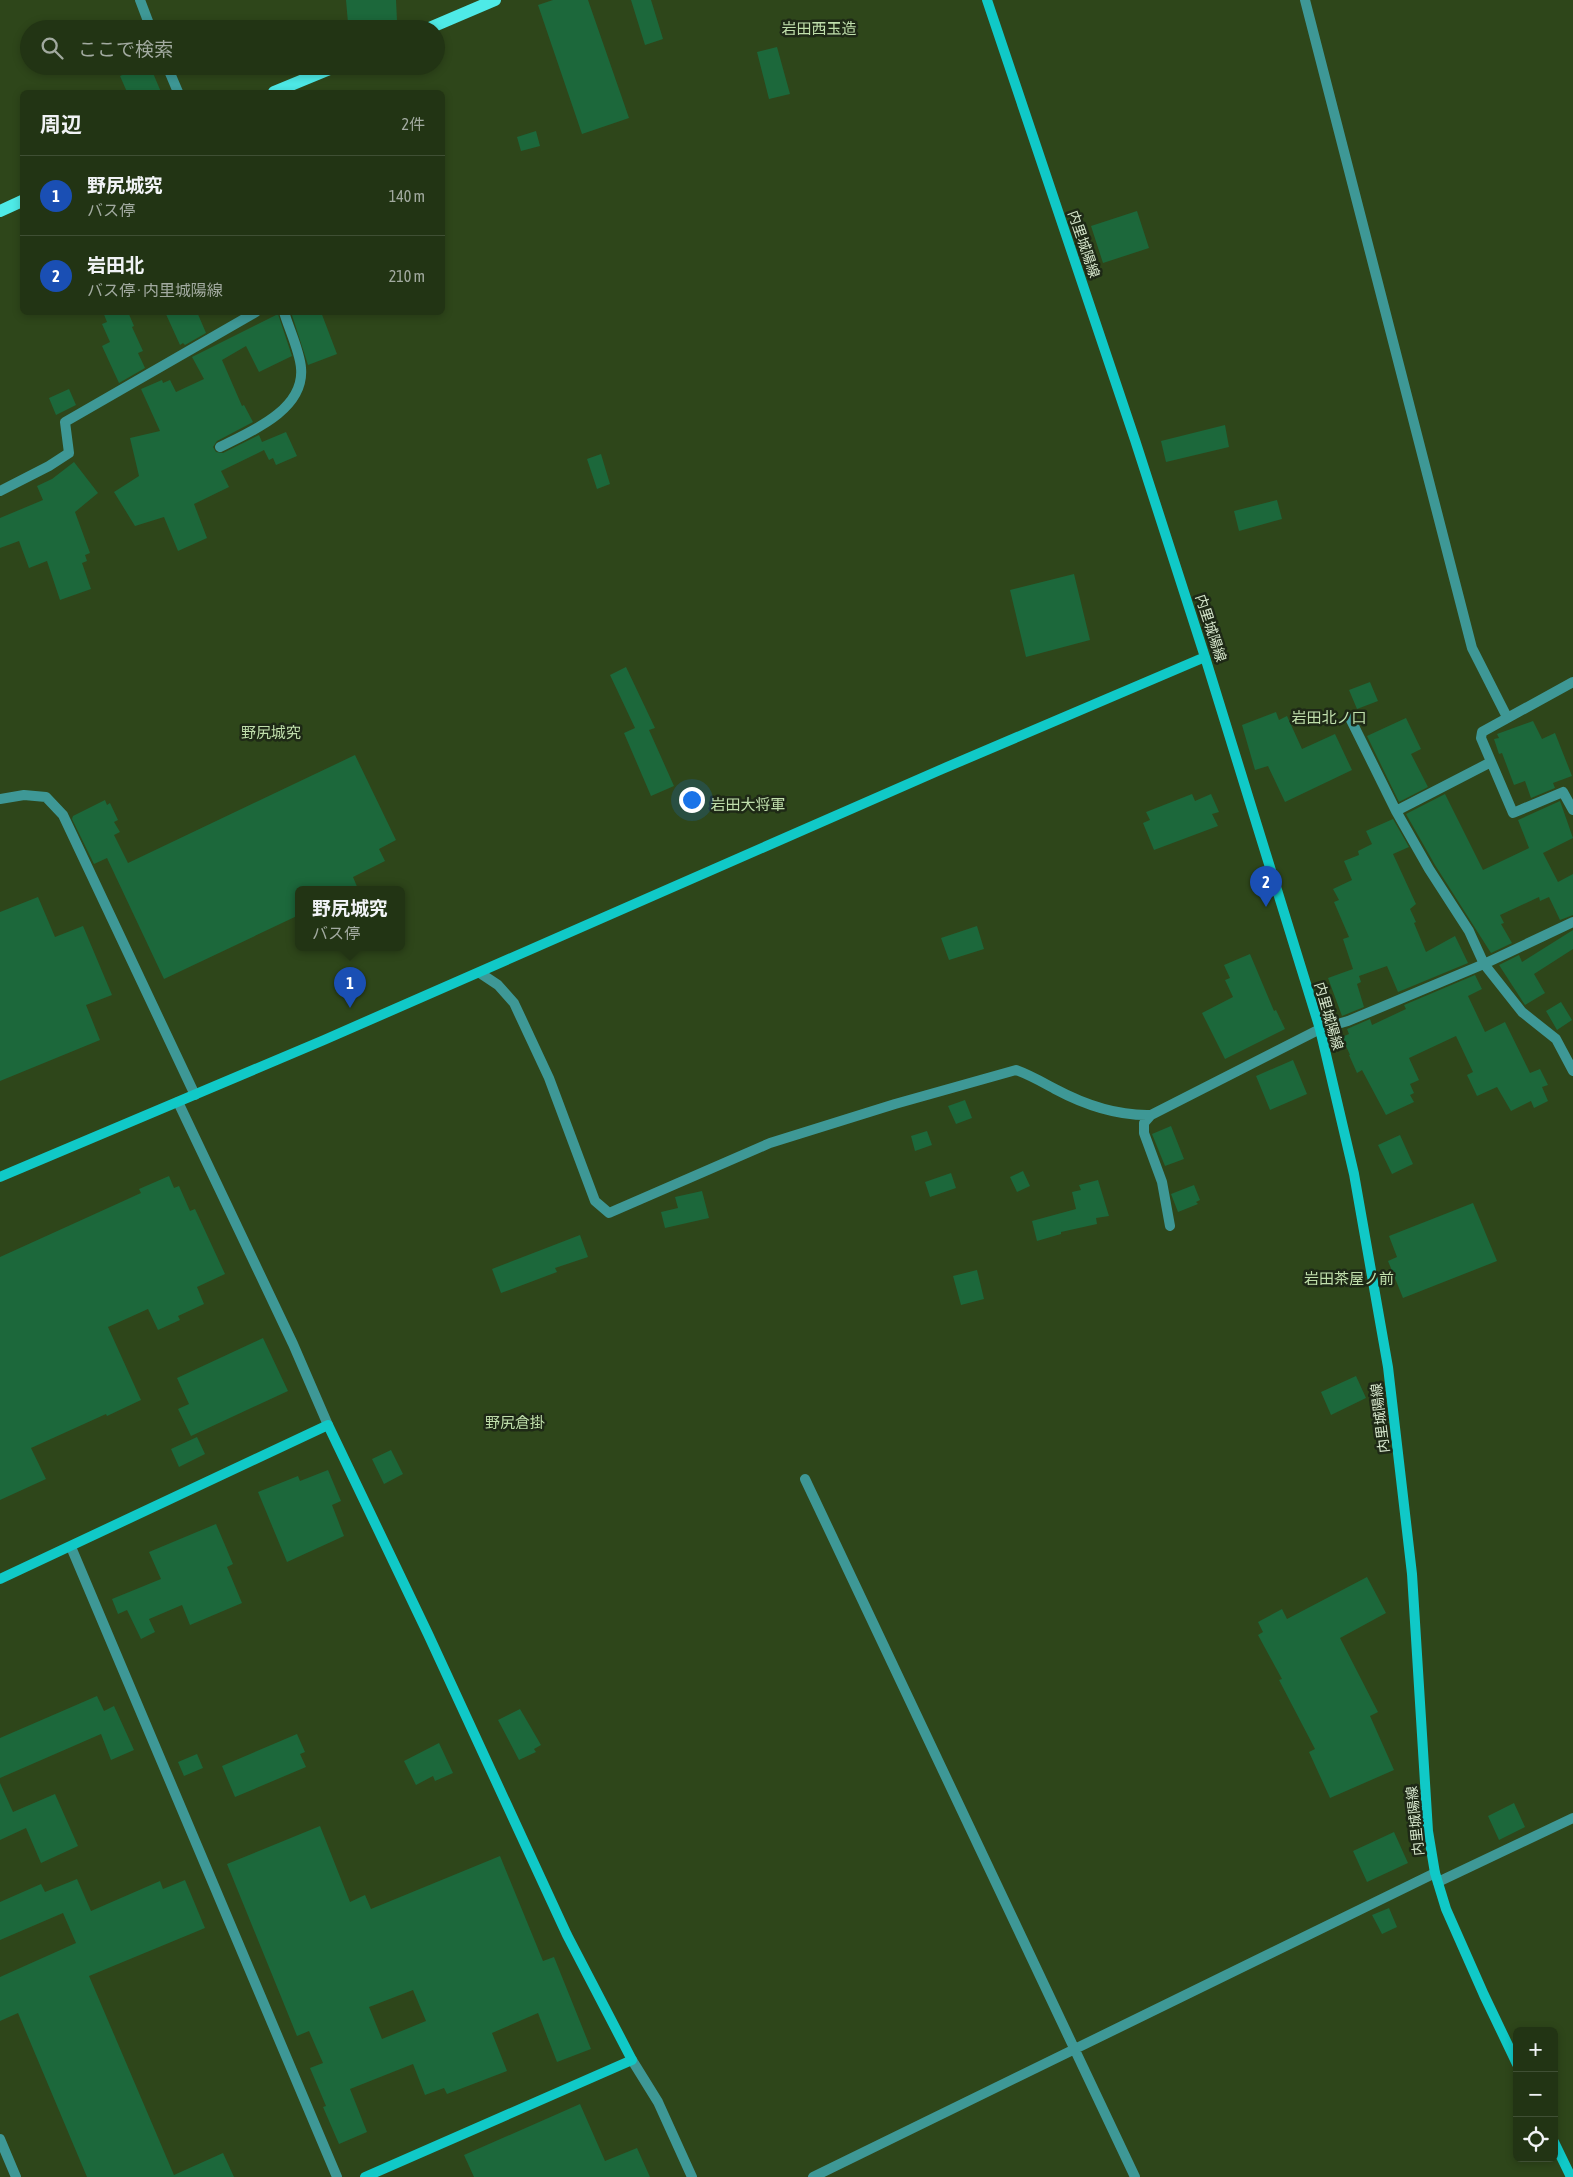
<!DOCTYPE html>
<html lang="ja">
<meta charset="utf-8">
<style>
:root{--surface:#223414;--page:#2a3c1d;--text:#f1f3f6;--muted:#a2aaa0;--line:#3f4f34;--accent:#d89bf8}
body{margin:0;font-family:"Asap Condensed","Noto Sans JP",sans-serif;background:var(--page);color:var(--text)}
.controls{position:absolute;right:15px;bottom:15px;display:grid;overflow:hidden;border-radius:8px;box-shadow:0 2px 8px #0003}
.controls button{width:45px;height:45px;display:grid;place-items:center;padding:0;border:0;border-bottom:1px solid var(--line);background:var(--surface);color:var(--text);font:25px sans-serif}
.you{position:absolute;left:691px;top:799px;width:18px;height:18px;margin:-12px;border:4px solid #fff;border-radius:50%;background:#1a73e8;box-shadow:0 0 0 8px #1a73e833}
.badge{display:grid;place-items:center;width:32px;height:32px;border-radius:50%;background:var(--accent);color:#fff;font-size:16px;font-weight:700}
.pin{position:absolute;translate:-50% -41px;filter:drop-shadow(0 1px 2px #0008)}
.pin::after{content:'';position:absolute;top:26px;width:18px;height:15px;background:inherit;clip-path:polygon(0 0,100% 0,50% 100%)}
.popup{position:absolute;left:295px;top:886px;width:110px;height:65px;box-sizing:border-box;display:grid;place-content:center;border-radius:8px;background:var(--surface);filter:drop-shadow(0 1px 4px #0005);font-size:16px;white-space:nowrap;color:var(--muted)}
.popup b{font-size:19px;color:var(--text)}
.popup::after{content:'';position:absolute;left:50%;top:100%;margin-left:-10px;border:10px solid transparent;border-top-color:var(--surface)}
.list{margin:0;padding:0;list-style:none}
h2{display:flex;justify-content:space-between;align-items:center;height:65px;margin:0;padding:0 20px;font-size:21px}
h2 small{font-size:16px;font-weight:400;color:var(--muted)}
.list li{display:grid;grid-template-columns:32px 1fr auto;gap:15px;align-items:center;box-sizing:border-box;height:80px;padding:0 20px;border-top:1px solid var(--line)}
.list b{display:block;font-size:19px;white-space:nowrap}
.list p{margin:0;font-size:16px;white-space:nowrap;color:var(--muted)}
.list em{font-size:16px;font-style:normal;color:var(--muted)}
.icon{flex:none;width:28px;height:28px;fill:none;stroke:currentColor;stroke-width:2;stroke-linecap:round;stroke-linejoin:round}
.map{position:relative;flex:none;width:1573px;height:2177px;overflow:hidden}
.search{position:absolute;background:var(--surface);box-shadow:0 2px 8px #0003;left:20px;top:20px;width:425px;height:55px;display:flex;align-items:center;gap:12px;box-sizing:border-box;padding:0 18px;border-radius:28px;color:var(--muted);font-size:19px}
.panel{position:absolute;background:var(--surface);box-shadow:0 2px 8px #0003;left:20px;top:90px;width:425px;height:225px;border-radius:8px}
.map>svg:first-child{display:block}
.building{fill:#1c683b;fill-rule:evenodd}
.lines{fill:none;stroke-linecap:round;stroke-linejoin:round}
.street{stroke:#3e9896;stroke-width:10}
.secondary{stroke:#10c9c7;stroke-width:10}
.primary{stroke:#4eeae7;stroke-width:12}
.labels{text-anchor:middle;stroke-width:5;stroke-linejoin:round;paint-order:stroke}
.street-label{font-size:14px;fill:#d6e6cc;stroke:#1e2916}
.neighbourhood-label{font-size:15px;fill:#c0dfac;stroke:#1e2916}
</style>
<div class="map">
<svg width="1573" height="2177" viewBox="0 0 1573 2177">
<rect width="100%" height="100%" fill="#2e461a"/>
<path class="building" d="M346,0H396L397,21L348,23Z
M553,0H588L629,118L582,134L538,5Z
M631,0H651L663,39L645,45Z
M777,47L790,94L769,99L757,52Z
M142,66H150L161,92H127L120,76Z
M536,131L540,146L521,151L517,137Z
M1137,211L1149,248L1103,263L1091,226Z
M103,312H128L134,326L132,327L143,351L138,353L145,368L119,383L102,346L110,342L102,324L107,322Z
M165,312H197L206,333L185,345L183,343L180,345Z
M291,312H321L337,354L308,365Z
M278,314L292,356L259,372L246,346L222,360L242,406L244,405L253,422L217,441L213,447L216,452L223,453L259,435L262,442L286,432L297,456L276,465L273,458L269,460L264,450L221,471L229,487L194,504L207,538L178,551L164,517L135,526L114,492L139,476L130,438L160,431L141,389L162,380L163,383L170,380L176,392L204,379L192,357Z
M69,389L76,405L56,415L49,398Z
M1225,425L1229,447L1166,462L1161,441Z
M601,454L610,484L597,489L587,459Z
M74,462L98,493L75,512L90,553L85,555L87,561L82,563L91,589L60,600L47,561L29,568L19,541L0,548V518L43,500L37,486L52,479Z
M1277,500L1282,519L1239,531L1234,511Z
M1074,574L1090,640L1026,657L1010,590Z
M626,667L655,728L649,730L674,786L651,796L624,733L635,728L610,675Z
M1370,682L1378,701L1357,709L1349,690Z
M1276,712L1279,720L1287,716L1302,749L1335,734L1352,770L1285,802L1268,766L1255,770L1242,725Z
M1406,718L1421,749L1411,754L1428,787L1399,802L1367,736Z
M1533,721L1542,739L1555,733L1572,776L1553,783L1555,788L1531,798L1525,781L1514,785L1502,753L1499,754L1494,739L1499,738L1497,734Z
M355,755L396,840L379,849L385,861L353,877L358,889H299V915L164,979L107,858L94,864L72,819L73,816L105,800L107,805L110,803L118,820L114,822L120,832L114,835L128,863Z
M1192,794L1195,801L1211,794L1219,812L1212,814L1218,826L1154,850L1143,823L1150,820L1146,812Z
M1445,794L1483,870L1529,848L1518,820L1560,801L1573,838L1543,853L1558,882L1573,874V915L1560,920L1549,897L1540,901L1539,897L1500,915L1504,923L1501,924L1512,943L1491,953L1435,865L1406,814Z
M1393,819L1409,847L1393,854L1416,904L1410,909L1416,922L1414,923L1426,952L1455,936L1468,963L1398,992L1387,966L1359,976L1361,982L1357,984L1364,1007L1342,1016L1328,978L1353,969L1343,939L1349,937L1334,902L1339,900L1333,889L1352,880L1344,861L1359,855L1358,851L1372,844L1366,831Z
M38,897L55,937L83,926L112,995L86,1005L100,1040L0,1081V912Z
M977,926L984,949L949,960L941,938Z
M1573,930V949L1534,974L1545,993L1525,1005L1499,965L1519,955L1522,962Z
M1250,954L1274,1011L1276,1010L1285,1029L1225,1059L1202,1013L1233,997L1225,980L1230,978L1224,965Z
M1475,975L1482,989L1468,996L1485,1032L1505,1022L1530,1073L1540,1069L1548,1085L1542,1087L1548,1101L1534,1108L1531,1101L1511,1111L1497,1087L1477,1096L1467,1075L1473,1072L1456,1036L1409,1058L1419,1080L1410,1084L1414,1093L1410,1095L1414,1102L1386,1115L1362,1070L1357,1073L1349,1055H1350L1342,1037L1349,1034L1347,1029L1370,1019L1372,1025L1406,1009L1404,1005Z
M1561,1002L1572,1020L1557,1030L1546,1011Z
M1293,1060L1307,1094L1270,1110L1256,1076Z
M965,1100L972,1118L956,1124L948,1106Z
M1171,1126L1184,1159L1165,1166L1152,1134Z
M927,1131L932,1145L915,1151L911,1136Z
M1400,1135L1413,1164L1392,1174L1378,1145Z
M1023,1171L1030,1186L1017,1192L1010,1177Z
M951,1173L956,1188L930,1197L925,1182Z
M169,1176L174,1188L179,1186L190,1211L195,1209L225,1274L197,1287L204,1304L178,1316L180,1320L158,1330L148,1309L108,1327L141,1400L107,1416L106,1414L31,1448L46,1479L0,1500V1257L141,1193L139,1189Z
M1098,1180L1109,1216L1096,1218L1097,1224L1061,1232V1234L1037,1241L1032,1221L1076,1209L1072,1192L1081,1190L1079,1185Z
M1194,1185L1200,1200L1196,1202L1198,1204L1178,1212L1171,1194Z
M702,1191L709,1218L665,1228L661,1212L678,1208L675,1197Z
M1473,1203L1497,1261L1403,1298L1388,1261L1397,1257L1389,1236Z
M580,1235L588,1257L555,1268L557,1272L501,1293L492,1269Z
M977,1270L984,1299L961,1305L953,1276Z
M263,1338L288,1391L191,1436L178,1409L189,1404L177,1378Z
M1356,1376L1366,1398L1331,1415L1321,1392Z
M197,1437L205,1454L179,1467L171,1449Z
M391,1450L403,1474L384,1484L372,1459Z
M328,1470L341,1501L332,1505L344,1536L287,1562L258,1492L298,1476L300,1481Z
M216,1524L233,1564L227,1567L242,1603L190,1625L182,1605L149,1619L155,1632L141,1639L127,1610L118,1614L112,1599L161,1579L149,1552Z
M1367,1577L1386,1613L1340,1638L1378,1712L1370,1716L1394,1770L1330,1798L1309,1752L1315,1749L1279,1680L1282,1679L1258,1635L1263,1632L1258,1622L1282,1609L1287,1619Z
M97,1696L104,1711L114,1706L134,1750L111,1760L101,1734L0,1778V1738Z
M520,1709L541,1745L534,1749L536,1752L519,1760L498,1720Z
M297,1734L305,1752L300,1754L306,1767L235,1797L222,1766Z
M439,1743L453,1773L435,1781L433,1776L416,1785L404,1761Z
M197,1754L203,1768L184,1776L178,1762Z
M0,1783L13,1812L55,1794L78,1846L41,1863L26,1828L0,1840Z
M1514,1803L1525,1827L1499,1840L1488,1816Z
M320,1826L350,1902L365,1895L371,1909L500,1856L543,1961L554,1957L591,2049L557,2062L538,2013L492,2033L507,2071L447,2094L444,2088L425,2095L413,2064L350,2089L367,2132L339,2144L323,2107L326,2106L310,2068L323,2063L309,2031L297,2036L227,1864ZM413,1990L426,2021L382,2039L369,2007Z
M1394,1832L1408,1863L1367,1882L1353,1851Z
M77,1879L91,1911L160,1881L163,1889L185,1880L205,1928L89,1976L174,2175L223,2153L234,2177H87L18,2013L0,2021V1977L76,1943L63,1913L0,1940V1902L41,1884L45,1892Z
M1389,1908L1397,1927L1382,1934L1372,1915Z
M580,2104L605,2161L637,2148L650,2177H474L464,2155Z"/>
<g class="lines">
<path class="street" d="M140,0L151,29
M1305,0L1472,648L1507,717
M167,66L178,92
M220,447C250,432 305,410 301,368C300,352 289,329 284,312
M0,491L49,466L69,453L65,422L256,312
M1573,682L1482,732L1481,738L1513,813L1563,792L1573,810
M1350,718L1396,811L1429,869L1469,931L1484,964L1522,1012L1556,1039L1573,1071
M0,799L24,795L46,797L63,815L195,1095
M1396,811L1491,762
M480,973L498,985L514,1003L549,1078L595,1201L609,1213L770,1143L895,1104L1016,1070C1030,1075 1042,1082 1055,1089C1085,1105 1116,1116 1151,1115
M178,1102L293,1344L328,1425
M1170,1226L1162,1182L1144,1133V1123L1151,1115L1320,1029L1348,1021L1484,964L1573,922
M805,1479L1135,2177
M71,1547L337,2177
M1438,1882L1573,1818
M632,2060L658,2102L692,2177
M0,2139L16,2177
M813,2177L1435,1873"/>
<path class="secondary" d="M987,0L1135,440L1205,657L1320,1029L1354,1174L1388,1367L1412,1574L1428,1831L1435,1873L1446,1909L1484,1995L1517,2064
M0,1177L324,1040L940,770L1205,657
M0,1579L328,1425L428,1634L567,1935L632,2060L365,2177
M1554,2142L1571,2177"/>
<path class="primary" d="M427,29L495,0
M274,92L337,66
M0,211L22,201"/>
</g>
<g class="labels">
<g class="street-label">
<text transform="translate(1084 244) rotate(71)" y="5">内里城陽線</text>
<text transform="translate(1211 628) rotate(72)" y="5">内里城陽線</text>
<text transform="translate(1329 1016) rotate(74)" y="5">内里城陽線</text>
<text transform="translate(1380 1418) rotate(-97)" y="5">内里城陽線</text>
<text transform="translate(1415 1821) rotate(-96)" y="5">内里城陽線</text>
</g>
<g class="neighbourhood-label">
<text x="819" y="34">岩田西玉造</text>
<text x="1329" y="723">岩田北ノ口</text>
<text x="271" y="738">野尻城究</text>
<text x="748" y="810">岩田大将軍</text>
<text x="1349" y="1284">岩田茶屋ノ前</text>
<text x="515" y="1428">野尻倉掛</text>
</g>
</g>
</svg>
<div class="controls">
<button>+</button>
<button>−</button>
<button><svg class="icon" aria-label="locate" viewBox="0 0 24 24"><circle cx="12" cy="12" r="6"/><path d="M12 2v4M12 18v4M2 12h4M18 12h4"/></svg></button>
</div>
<div class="you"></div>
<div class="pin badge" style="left:350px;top:1008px;background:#1a4fb4">1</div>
<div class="popup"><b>野尻城究</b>バス停</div>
<div class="pin badge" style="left:1266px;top:907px;background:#1a4fb4">2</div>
<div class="search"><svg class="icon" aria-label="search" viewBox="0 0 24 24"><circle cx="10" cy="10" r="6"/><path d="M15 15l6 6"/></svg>ここで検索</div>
<section class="panel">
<h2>周辺<small>2件</small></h2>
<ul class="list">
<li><span class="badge" style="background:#1a4fb4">1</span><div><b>野尻城究</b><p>バス停</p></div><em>140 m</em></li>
<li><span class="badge" style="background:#1a4fb4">2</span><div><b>岩田北</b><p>バス停 · 内里城陽線</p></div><em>210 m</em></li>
</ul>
</section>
</div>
